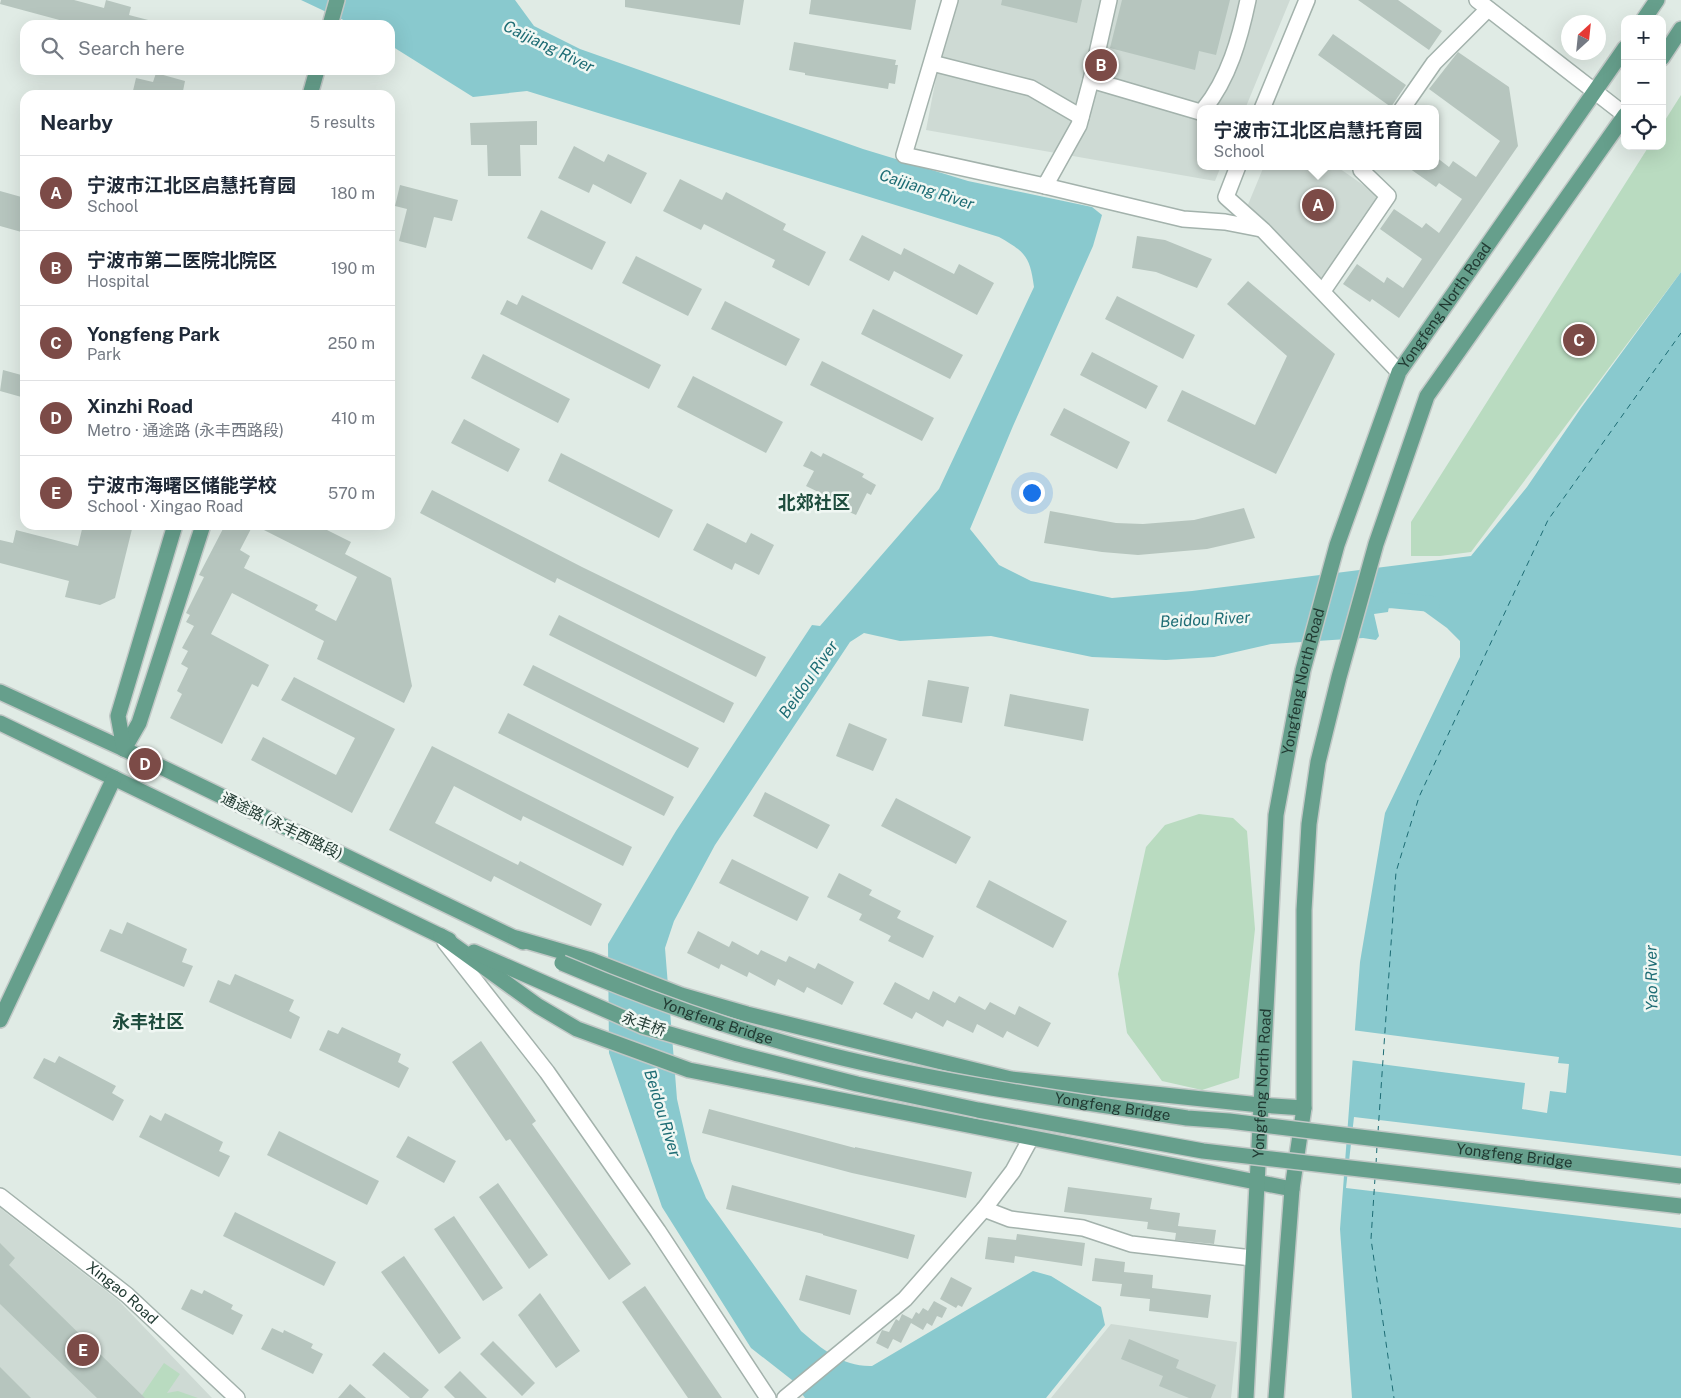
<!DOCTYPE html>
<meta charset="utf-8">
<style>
:root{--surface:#fff;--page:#f6f6f7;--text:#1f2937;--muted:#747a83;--line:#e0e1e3;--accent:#7c4b47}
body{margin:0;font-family:"Public Sans","Noto Sans SC",sans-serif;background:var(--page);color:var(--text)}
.controls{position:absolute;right:15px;top:15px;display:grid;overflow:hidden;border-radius:10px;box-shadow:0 5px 20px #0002}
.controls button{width:45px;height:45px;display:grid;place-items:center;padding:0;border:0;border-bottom:1px solid var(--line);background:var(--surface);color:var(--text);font:25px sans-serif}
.compass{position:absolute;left:1561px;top:15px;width:45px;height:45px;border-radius:50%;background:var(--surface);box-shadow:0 5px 20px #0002;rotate:27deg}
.you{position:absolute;left:1031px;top:492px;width:18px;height:18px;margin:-12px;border:4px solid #fff;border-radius:50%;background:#1a73e8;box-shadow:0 0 0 8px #1a73e833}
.badge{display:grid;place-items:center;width:32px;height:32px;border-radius:50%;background:var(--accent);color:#fff;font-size:16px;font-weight:700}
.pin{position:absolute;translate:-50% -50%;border:2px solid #fff;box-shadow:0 1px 5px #0006}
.popup{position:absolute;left:1197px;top:105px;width:242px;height:65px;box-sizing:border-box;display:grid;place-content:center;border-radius:10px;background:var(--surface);filter:drop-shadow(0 1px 4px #0005);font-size:16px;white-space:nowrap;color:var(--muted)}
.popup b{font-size:19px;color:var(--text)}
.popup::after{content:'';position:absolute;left:50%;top:100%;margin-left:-10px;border:10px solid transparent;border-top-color:var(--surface)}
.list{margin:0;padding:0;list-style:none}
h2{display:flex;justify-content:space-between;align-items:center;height:65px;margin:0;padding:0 20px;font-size:21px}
h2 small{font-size:16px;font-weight:400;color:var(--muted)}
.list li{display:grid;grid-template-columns:32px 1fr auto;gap:15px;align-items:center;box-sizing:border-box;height:75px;padding:0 20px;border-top:1px solid var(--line)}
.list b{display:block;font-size:19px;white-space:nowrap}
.list p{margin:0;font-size:16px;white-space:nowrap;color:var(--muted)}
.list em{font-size:16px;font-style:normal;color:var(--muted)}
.icon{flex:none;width:28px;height:28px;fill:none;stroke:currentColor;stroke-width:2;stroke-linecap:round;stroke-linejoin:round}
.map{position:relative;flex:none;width:1681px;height:1398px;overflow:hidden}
.search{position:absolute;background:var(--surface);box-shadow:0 5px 20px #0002;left:20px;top:20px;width:375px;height:55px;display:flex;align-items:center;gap:12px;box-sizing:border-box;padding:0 18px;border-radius:15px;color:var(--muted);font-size:19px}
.panel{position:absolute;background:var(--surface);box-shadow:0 5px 20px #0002;left:20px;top:90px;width:375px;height:440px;border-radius:15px}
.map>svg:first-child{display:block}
.built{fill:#cedad4}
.green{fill:#b9dbc0}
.water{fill:#89c9ce}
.pier{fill:#e0ebe5}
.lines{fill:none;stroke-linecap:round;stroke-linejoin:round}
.canal{stroke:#89c9ce;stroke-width:16}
.ferry{stroke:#1d6c74;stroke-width:1;stroke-dasharray:6 5;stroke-linecap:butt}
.building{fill:#b6c5be}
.minor-casing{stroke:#a3b2ac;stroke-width:18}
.major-casing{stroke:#c1c8c6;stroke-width:18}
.minor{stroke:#fff;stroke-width:15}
.major{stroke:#669f8c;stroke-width:15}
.major-bridge-casing{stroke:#c1c8c6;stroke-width:18;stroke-linecap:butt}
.major-bridge{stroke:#669f8c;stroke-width:15}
.labels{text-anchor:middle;stroke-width:5;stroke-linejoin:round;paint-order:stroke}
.street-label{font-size:15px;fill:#213a32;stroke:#f0f7f3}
.water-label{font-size:16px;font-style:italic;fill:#1d6c74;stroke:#f0f7f3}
.quarter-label{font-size:18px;font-weight:bold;fill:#1e4c3d;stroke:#f0f7f3}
</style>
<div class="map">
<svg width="1681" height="1398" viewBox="0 0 1681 1398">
<rect width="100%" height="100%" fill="#e0ebe5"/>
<path class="built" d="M951,0H1290L1245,109H1200V166H1221L1215,181L926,130Z
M1264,166H1336L1389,203L1326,287L1247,207Z
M0,1208L119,1301L212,1398H0Z
M1111,1324L1237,1342L1231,1398H1051Z"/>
<path class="green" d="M1681,95V272L1471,552L1440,556H1411V522L1649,146H1662V125Z
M1199,814L1233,818L1247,831L1255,929L1239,1078L1202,1090L1162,1081L1127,1033L1118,974L1146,847L1165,825Z
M164,1363L180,1374L167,1393L178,1391L198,1398H140Z"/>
<path class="water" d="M301,0H515L534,26L580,49L863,149L968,181L1092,207L1102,215L1093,246L1013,426L970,529L999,565L1031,581L1112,598L1192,591L1471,556L1527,487L1581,408L1681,272V1398H1352L1340,1229L1360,962L1385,813L1460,657V641L1447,628L1403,596L1391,594L1388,612L1374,614L1379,636L1376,640L1363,638L1271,644L1214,657L1166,660L1092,657L991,636L900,641L864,633L850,642L715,845L674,921L665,948L677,1099L691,1161L706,1198L801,1331C822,1349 843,1367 872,1366L1033,1271L1051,1276L1101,1307L1105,1325L1046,1398H805L792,1380L751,1348L662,1207L609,1053L608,944L676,831L812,625L820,626L939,489L1034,287C1030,256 1025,252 999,237L527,91L473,97L390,45V25H354Z"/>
<path class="pier" d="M1352,1030L1559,1057L1558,1063L1569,1064L1566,1093L1550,1091L1547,1113L1522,1109L1525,1083L1350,1060Z
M1354,1117L1681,1156V1228L1346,1188Z"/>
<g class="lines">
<path class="canal" d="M1367,603L1390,600L1432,604"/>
<path class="ferry" d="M1378,1132L1396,872L1419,797L1548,520L1681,333
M1376,1164L1377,1146
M1375,1178L1371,1239L1394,1398"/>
</g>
<path class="building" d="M1,0H74L104,8L106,0L131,7L129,15L152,21V25H78L0,4Z
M625,0H744L740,25L625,7Z
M811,0H916L911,30L809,14Z
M1002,0H1082L1077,23L1001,5Z
M1122,0H1230L1216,55L1199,51L1195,70L1110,48Z
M1358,0H1398L1442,31L1429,50Z
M1333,34L1406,85L1391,107L1318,55Z
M794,42L896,60L895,65H898L895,84L889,83L888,89L805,75V73L789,70Z
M1458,52L1509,87L1518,146L1399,318L1372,299L1370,302L1343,284L1357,264L1384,283L1387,277L1403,288L1422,259L1380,229L1394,209L1422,228L1426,223L1439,233L1462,199L1439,183L1436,187L1406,166H1436V157L1449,167L1453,161L1476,177L1500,141L1429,89Z
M156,73L185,81L183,91H185V95H132L136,78L153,82Z
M537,121V145H520L521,176H488L487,145H471L470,123Z
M574,146L604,162L608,154L647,173L631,204L593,184L589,193L558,178Z
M680,179L722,200L726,192L786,224L783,230L826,252L809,286L772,267L775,260L704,224L701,230L663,211Z
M400,185L458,200L452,221L434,217L426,248L399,241L407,209L395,206Z
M0,191L25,198V233L0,226Z
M541,210L606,242L592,270L527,238Z
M862,235L901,255L904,248L954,274L959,264L994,283L977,315L894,271L889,281L849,260Z
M1137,236L1165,240L1212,259L1197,288L1156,272L1132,268Z
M636,256L702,289L688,316L622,283Z
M1248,281L1335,354L1276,474L1167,421L1182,390L1255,425L1287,356L1227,304Z
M522,295L661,365L649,389L500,314L507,300L517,305Z
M1117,296L1195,335L1183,359L1105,319Z
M725,301L800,339L786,366L711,329Z
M873,309L963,355L950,379L861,334Z
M1092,352L1158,386L1146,409L1080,375Z
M483,354L570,399L558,423L471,378Z
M822,361L934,418L922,441L810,385Z
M3,370L25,376V398L0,391Z
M693,376L783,422L766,453L677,407Z
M1064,408L1130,442L1117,469L1050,435Z
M464,419L520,449L508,472L451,443Z
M811,451L821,457L823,453L864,474L862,477L876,485L871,495L867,493L856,515L845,510L847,506L806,486L814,471L803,466Z
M561,453L673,510L659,538L548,481Z
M432,490L582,567L766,657L756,677L557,578L555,583L420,513Z
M1244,508L1255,538L1207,549L1138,555L1102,552L1044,543L1050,511L1116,523L1143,524L1194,520Z
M707,523L746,543L751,533L774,545L759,575L735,563L732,570L693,550Z
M83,525H133L115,598L100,605L65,597L69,581L0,563V540L13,543L16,530L78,546Z
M225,525H253L240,550L250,556L244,568L318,605L315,610L336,621L357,577L254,525H317L351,542L345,554L391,578L412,686L404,703L317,659L324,641L232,593L211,634L269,665L258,687L252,684L222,744L170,718L182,694L177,691L188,668L181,664L188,651L182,648L194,626L186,622L190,615L186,613L204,577L199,575Z
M559,615L734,703L724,723L549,635Z
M533,665L699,748L688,768L523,685Z
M294,677L395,729L352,813L251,760L263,737L336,775L355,738L281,700Z
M928,680L969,687L962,723L922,716Z
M1010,694L1089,709L1083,741L1004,726Z
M508,713L674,797L664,816L498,733Z
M849,723L887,739L873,771L836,756Z
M432,746L632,847L623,866L523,816L521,821L454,786L435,823L518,865L520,861L602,904L591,926L494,876L491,882L389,830Z
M765,792L830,825L817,849L753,816Z
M896,798L971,837L956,864L881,826Z
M732,859L809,897L797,921L719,883Z
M839,873L872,890L869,895L901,911L897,918L934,936L923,958L888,941L891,936L859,920L862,914L827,897Z
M989,880L1067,921L1053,948L976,907Z
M127,922L187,949L182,962L193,966L184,987L100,951L110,929L122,934Z
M698,931L729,947L732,941L758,955L761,950L786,962L789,956L815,969L818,963L854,982L842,1005L807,987L804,993L778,979L775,986L749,972L747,977L721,964L719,969L687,953Z
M235,974L294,1000L289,1011L300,1017L291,1039L209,1002L218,980L230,985Z
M895,982L929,1000L933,991L955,1003L959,996L985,1010L990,1002L1015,1015L1019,1006L1051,1023L1038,1047L1007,1031L1003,1038L977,1024L973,1033L947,1020L943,1027L916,1012L912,1019L883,1004Z
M342,1027L401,1054L398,1062L409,1068L399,1088L319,1050L328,1030L338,1034Z
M481,1041L536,1121L532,1124L631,1264L609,1280L510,1139L506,1141L452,1062Z
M59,1056L116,1086L112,1093L124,1100L113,1121L33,1078L44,1058L55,1063Z
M709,1109L855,1148V1147L972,1172L966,1198L852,1173L702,1133Z
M165,1113L223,1142L219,1151L230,1156L219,1177L139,1137L150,1115L161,1121Z
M279,1131L379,1181L367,1205L267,1155Z
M408,1136L456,1161L444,1183L396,1157Z
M498,1183L548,1255L529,1269L479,1197Z
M732,1185L915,1235L908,1259L823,1235V1234L726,1209Z
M1068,1187L1152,1198L1150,1209L1180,1213L1178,1226L1216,1230L1214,1244L1175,1240L1176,1233L1147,1229L1148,1222L1064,1212Z
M235,1212L336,1262L324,1286L223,1236Z
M454,1216L503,1288L483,1301L434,1229Z
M1017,1234L1085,1243L1082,1266L1015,1256L1014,1263L985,1259L988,1237L1016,1240Z
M0,1243L15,1258L9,1265L145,1398H97L0,1304Z
M404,1256L461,1338L439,1354L381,1272Z
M1095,1258L1125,1262L1124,1272L1153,1275L1152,1288L1211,1295L1208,1318L1149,1311L1150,1299L1120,1296L1122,1284L1092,1281Z
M806,1275L857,1290L850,1315L799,1300Z
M951,1277L972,1288L962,1307L958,1305L956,1308L940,1299Z
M645,1286L722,1398H688L622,1302Z
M191,1289L202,1294L204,1290L233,1305L231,1309L243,1315L233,1335L181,1309Z
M540,1293L580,1351L556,1368L518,1315Z
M934,1301L947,1308L942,1318L937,1316L932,1326L927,1323L923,1330L911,1323L901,1343L893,1339L888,1349L876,1343L882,1330L889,1332L896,1319L899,1321L902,1314L912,1319L916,1312L919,1314L923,1308L928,1311Z
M272,1328L283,1333L284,1330L313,1344L311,1348L323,1354L313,1374L261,1349Z
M1129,1339L1179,1360L1176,1368L1216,1385L1211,1398H1189L1159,1386L1163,1376L1121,1359Z
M493,1341L535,1383L522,1396L480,1354Z
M384,1352L429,1390L422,1398H410L372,1365Z
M0,1367L31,1398H0Z
M460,1371L487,1398H455L444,1387Z
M350,1384L366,1398H338Z"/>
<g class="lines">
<defs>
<g id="minor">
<path d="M950,0L904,155L1045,186L1079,125L1091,80L1109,0"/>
<path d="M1477,0L1625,115"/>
<path d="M932,63L1031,88L1081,117"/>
<path d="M1091,80L1200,112"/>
<path d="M1204,109C1229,78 1240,38 1248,0"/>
<path d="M1262,109L1307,0"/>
<path d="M1402,109L1434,63L1488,9"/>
<path d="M1238,166L1226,197L1263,230L1399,372"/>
<path d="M1045,186L1183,219L1225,222L1261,229"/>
<path d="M1323,291L1388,196L1361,170L1364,166"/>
<path d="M445,942L547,1072L658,1231L768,1398"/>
<path id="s1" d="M0,1196L127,1295L237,1398"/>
<path d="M984,1209L1010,1219L1083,1228L1131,1244L1252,1258"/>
<path d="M785,1398L905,1299L984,1209L1013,1171L1031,1138"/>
</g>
<g id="major">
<path d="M1644,19L1657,0"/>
<path d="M330,25L337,0"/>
<path d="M1662,58L1681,29"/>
<path d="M310,95L317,70"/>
<path d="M0,692L124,749L523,942"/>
<path d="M0,723L449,940"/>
<path d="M124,749L139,723L203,525"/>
<path d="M124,749L118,716L175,525"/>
<path d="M441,936L538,1006L577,1029L689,1070L1292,1189"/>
<path d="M516,938L591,960L681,995L747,1014L1011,1079L1260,1105L1304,1108"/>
<path d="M474,952L642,1026L738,1054"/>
<path d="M0,1020L114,778"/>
<path id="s2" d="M1246,1398L1276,815L1303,670L1337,545L1399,372L1625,48"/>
<path d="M1276,1398L1292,1189L1304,1108V910L1309,824L1318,762L1339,677L1376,544L1427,396L1625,115"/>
</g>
</defs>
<use href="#minor" class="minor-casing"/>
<use href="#major" class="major-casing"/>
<use href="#minor" class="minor"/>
<use href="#major" class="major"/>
<defs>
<g id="major-bridge">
<path id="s3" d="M562,963C649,1000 738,1032 830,1055C947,1084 1068,1100 1187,1118L1229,1121L1681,1176"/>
<path d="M738,1054L857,1084L978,1110L1203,1151L1681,1206"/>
</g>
</defs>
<use href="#major-bridge" class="major-bridge-casing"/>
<use href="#major-bridge" class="major-bridge"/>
</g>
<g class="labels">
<g class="street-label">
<text dy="5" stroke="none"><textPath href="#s2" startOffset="1125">Yongfeng North Road</textPath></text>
<text dy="5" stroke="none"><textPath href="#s2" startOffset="720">Yongfeng North Road</textPath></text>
<text transform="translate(282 826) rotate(26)" y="5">通途路 (永丰西路段)</text>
<text dy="5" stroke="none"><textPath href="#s3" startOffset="166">Yongfeng Bridge</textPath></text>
<text transform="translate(644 1024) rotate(19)" y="5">永丰桥</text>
<text dy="5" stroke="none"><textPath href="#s2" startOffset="315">Yongfeng North Road</textPath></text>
<text dy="5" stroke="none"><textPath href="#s3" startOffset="571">Yongfeng Bridge</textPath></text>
<text dy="5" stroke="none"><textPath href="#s3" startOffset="976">Yongfeng Bridge</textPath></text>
<text dy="5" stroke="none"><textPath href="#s1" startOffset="156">Xingao Road</textPath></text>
</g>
<g class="water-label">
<text transform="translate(549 46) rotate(26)" y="6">Caijiang River</text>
<text transform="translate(927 189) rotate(18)" y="6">Caijiang River</text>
<text transform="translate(1205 619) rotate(-3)" y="6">Beidou River</text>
<text transform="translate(808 679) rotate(-55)" y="6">Beidou River</text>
<text transform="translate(1651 978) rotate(-91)" y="6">Yao River</text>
<text transform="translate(663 1113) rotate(73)" y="6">Beidou River</text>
</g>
<g class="quarter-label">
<text x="814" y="509">北郊社区</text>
<text x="148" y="1028">永丰社区</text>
</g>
</g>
</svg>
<div class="controls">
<button>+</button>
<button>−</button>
<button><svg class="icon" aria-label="locate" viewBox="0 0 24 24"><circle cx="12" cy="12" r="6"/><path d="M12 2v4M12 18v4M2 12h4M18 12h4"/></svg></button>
</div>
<svg class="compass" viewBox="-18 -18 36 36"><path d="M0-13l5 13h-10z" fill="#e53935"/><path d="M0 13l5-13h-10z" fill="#747a83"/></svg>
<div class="you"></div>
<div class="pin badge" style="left:1318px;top:205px">A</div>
<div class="popup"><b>宁波市江北区启慧托育园</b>School</div>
<div class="pin badge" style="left:1101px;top:65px">B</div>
<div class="pin badge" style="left:1579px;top:340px">C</div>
<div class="pin badge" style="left:145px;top:764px">D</div>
<div class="pin badge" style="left:83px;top:1350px">E</div>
<div class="search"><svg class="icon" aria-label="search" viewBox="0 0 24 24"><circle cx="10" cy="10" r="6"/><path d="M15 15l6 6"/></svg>Search here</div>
<section class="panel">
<h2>Nearby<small>5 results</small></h2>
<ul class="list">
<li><span class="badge">A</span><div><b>宁波市江北区启慧托育园</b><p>School</p></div><em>180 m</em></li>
<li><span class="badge">B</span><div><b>宁波市第二医院北院区</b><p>Hospital</p></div><em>190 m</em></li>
<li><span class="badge">C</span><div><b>Yongfeng Park</b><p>Park</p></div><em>250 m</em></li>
<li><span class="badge">D</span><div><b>Xinzhi Road</b><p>Metro · 通途路 (永丰西路段)</p></div><em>410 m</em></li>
<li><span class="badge">E</span><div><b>宁波市海曙区储能学校</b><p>School · Xingao Road</p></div><em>570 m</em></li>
</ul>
</section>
</div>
